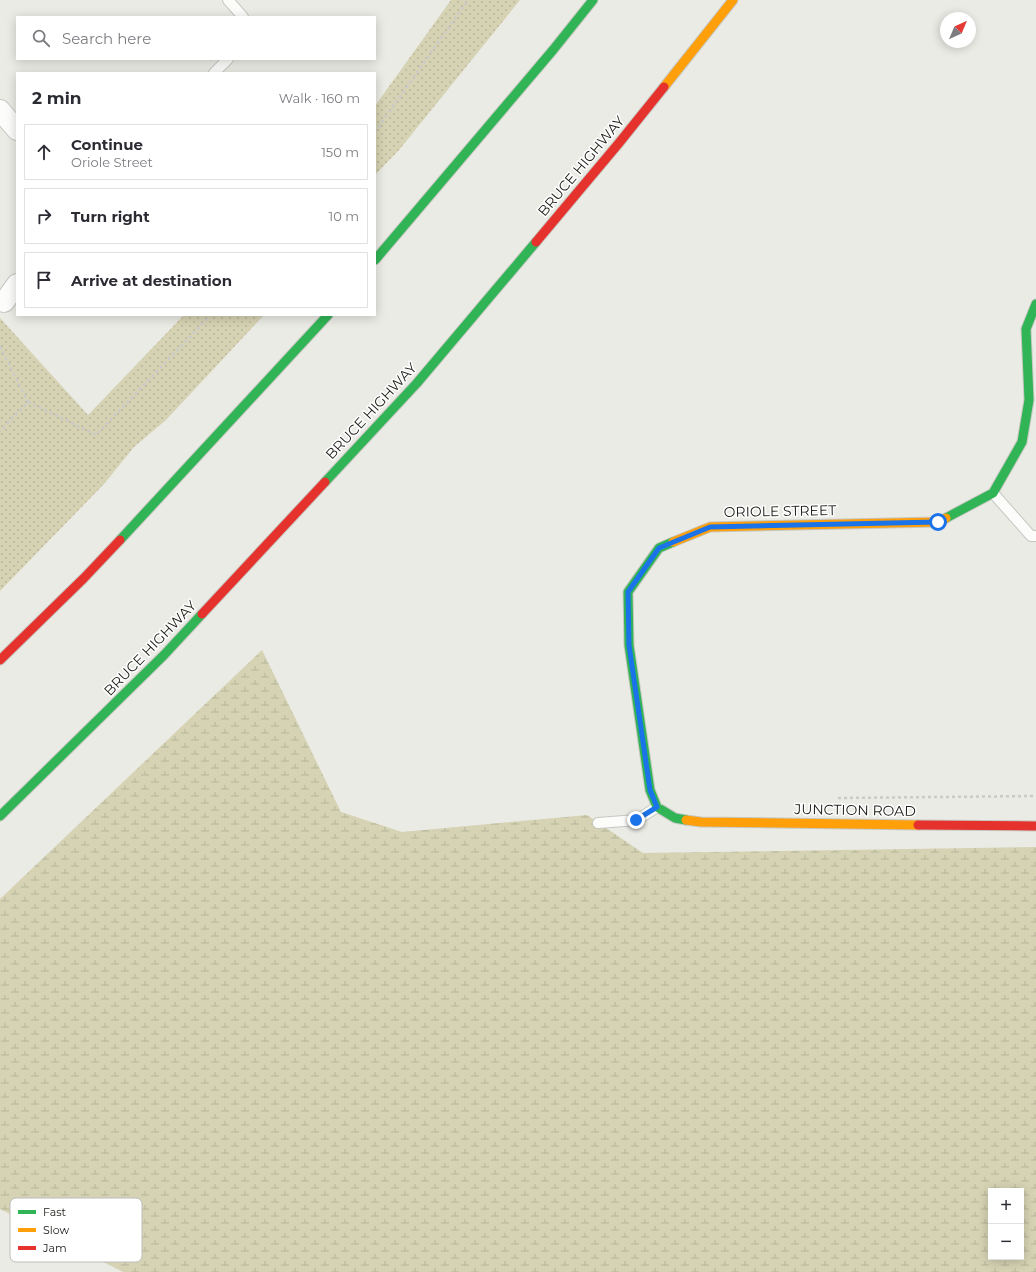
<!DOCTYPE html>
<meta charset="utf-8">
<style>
:root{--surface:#fff;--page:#f2f2f3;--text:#2b2b33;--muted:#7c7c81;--line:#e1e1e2}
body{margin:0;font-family:Montserrat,sans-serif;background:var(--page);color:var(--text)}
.controls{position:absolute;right:12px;bottom:12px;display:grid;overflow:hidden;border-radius:0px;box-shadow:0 2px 10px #0003}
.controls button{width:36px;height:36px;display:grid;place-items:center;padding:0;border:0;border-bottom:1px solid var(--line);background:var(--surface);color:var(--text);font:20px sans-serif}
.compass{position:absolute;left:940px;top:12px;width:36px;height:36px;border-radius:50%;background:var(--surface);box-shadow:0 2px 10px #0003;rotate:44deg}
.stop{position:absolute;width:12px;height:12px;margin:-9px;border:3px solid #1a73e8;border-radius:50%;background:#fff}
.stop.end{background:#1a73e8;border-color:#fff;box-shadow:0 1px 4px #0008}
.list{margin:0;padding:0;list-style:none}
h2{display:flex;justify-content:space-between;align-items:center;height:52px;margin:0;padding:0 16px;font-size:17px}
h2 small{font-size:13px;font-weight:400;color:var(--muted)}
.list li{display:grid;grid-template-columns:26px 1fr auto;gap:12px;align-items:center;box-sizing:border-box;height:56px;margin:0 8px 8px;padding:0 8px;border:1px solid var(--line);border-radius:0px}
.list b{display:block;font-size:15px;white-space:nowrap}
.list p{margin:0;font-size:13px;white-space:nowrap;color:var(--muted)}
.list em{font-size:13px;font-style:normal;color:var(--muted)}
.icon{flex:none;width:22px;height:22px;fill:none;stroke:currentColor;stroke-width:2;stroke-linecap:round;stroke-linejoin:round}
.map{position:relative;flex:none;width:1036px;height:1272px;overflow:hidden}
.search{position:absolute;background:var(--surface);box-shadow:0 2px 10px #0003;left:16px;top:16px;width:360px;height:44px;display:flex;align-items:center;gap:10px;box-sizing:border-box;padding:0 14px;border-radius:0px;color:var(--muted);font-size:15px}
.panel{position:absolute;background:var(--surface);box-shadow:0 2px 10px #0003;left:16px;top:72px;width:360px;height:244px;border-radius:0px}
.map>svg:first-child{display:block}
.grass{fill:url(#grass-dots)}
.wetland{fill:url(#wetland-marsh);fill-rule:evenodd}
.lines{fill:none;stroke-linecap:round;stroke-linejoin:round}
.lane-casing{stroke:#c7c7c2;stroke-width:12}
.street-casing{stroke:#c7c7c2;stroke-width:22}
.fast-casing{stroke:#c7c7c2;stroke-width:11}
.slow-casing{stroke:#c7c7c2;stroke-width:11}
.jam-casing{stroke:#c7c7c2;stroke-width:11}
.path{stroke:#cacac8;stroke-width:2.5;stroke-dasharray:3 3;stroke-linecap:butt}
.lane{stroke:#fcfcfb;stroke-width:10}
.street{stroke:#fcfcfb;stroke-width:20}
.fast{stroke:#30b455;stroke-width:9}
.slow{stroke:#ff9f0a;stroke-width:9}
.jam{stroke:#e5322d;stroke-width:9}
.route{stroke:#1a73e8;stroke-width:5}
.labels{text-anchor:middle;stroke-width:3;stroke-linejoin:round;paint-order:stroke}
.street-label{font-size:14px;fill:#20201c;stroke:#fff}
.key{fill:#fff;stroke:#bcbcbb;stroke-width:1}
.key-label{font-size:11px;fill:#20201c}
</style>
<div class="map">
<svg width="1036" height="1272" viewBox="0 0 1036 1272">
<defs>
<pattern id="grass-dots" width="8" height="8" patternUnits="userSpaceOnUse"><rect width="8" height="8" fill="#d6d3b4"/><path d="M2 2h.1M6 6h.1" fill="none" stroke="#b7b59a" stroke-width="1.8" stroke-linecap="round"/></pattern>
<pattern id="wetland-marsh" width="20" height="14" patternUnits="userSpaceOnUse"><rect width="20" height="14" fill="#d6d3b4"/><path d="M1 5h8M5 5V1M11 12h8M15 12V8" fill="none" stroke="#b7b59a"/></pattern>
</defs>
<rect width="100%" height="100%" fill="#ebebe5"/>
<path class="grass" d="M451,0H520L399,150L375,175V106Z
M184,315H264L166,420L134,447L104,484L0,591V318L88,415Z"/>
<path class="wetland" d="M262,650L341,812L402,832L587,815L643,853L1036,847V1272H123L0,1209V899ZM991,1191H1021V1257H991Z"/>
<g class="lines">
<defs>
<path id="lane" d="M228,0L243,17
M214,73L228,59
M993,493L1031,536H1036
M598,823L637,820L657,807"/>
<path id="street" d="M0,110L17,130
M4,302L17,284"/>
<path id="fast" d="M375,260L553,50L593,0
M325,482L417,383L536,242
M946,518L993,493L1022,442L1029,400L1026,329L1036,304
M120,540L328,315
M673,542L659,548L628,592L629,645L650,790L657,807L675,818L686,820
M0,816L164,655L202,614"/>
<path id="slow" d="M664,87L733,0
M673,542L710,527L938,522L946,518
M686,820L701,822L918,825"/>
<path id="jam" d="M536,242L619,143L664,87
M202,614L325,482
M0,660L84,578L120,540
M918,825L1036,826"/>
</defs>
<use href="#lane" class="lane-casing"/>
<use href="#street" class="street-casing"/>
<use href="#fast" class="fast-casing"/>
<use href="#slow" class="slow-casing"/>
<use href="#jam" class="jam-casing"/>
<path class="path" d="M375,132L468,0
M0,346L28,402L0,431
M28,402L96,435L211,315
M838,798L1036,796"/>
<use href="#lane" class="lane"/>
<use href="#street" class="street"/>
<use href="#fast" class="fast"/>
<use href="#slow" class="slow"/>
<use href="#jam" class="jam"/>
</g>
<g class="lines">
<path class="route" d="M636,820L657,807L650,790L629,645L628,592L659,548L710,527L938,522"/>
</g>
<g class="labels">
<g class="street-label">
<text transform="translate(581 166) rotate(-50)" y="5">BRUCE HIGHWAY</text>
<text transform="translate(371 411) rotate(-47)" y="5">BRUCE HIGHWAY</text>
<text transform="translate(780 511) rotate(-1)" y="5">ORIOLE STREET</text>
<text transform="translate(150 648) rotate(-46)" y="5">BRUCE HIGHWAY</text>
<text transform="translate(855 810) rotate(1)" y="5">JUNCTION ROAD</text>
</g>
</g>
<rect x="10" y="1198" width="132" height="64" rx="6" class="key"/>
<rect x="18" y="1210" width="18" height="4" fill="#30b455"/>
<rect x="18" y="1228" width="18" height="4" fill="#ff9f0a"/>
<rect x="18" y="1246" width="18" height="4" fill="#e5322d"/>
<g class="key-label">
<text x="43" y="1216">Fast</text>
<text x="43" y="1234">Slow</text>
<text x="43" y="1252">Jam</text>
</g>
</svg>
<div class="controls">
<button>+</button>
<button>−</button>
</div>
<svg class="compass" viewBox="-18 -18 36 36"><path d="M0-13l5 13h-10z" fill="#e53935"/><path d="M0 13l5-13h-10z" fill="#7c7c81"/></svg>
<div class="stop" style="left:938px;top:522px"></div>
<div class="stop end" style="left:636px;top:820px"></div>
<div class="search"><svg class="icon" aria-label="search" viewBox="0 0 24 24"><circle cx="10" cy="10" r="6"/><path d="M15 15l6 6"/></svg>Search here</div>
<section class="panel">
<h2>2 min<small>Walk · 160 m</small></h2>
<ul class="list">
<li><svg class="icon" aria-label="ahead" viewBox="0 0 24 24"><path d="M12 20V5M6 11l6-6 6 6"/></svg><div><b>Continue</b><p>Oriole Street</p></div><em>150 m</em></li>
<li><svg class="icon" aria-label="right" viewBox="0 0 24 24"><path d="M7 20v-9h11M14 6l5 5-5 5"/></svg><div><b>Turn right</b></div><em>10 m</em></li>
<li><svg class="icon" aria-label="arrive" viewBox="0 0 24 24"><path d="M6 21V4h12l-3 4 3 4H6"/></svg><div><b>Arrive at destination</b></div></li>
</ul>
</section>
</div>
